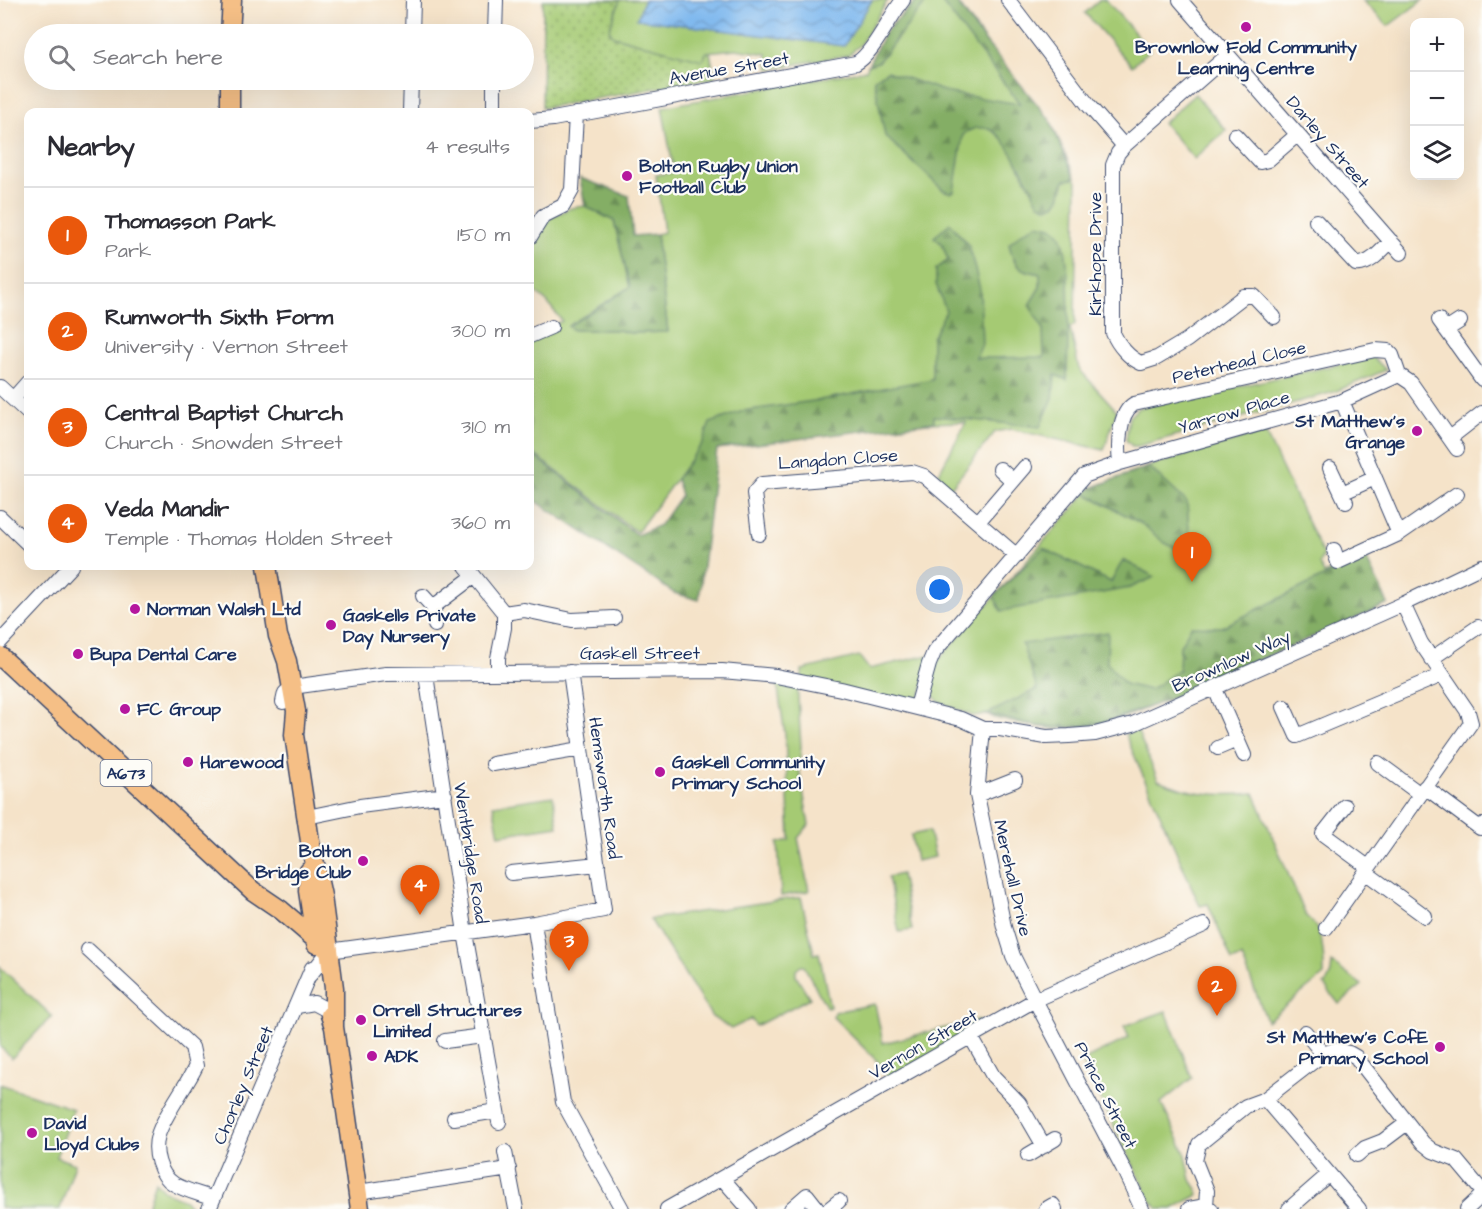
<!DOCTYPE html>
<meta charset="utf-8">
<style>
:root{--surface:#fff;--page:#f2f2f3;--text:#2b2b33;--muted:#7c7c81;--line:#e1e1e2;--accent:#ea580c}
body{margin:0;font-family:"Architects Daughter",sans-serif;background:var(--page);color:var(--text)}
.controls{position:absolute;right:18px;top:18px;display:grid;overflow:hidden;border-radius:12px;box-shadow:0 6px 24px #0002}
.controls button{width:54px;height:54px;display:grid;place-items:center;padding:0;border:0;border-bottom:2px solid var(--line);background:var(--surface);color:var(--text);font:30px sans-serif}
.you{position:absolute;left:940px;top:590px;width:21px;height:21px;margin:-15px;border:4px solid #fff;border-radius:50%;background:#1a73e8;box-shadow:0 0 0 9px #1a73e833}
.badge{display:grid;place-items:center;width:39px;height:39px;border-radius:50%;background:var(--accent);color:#fff;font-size:20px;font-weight:700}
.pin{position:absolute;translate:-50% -50px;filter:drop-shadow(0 2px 3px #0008)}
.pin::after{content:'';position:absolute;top:32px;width:21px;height:18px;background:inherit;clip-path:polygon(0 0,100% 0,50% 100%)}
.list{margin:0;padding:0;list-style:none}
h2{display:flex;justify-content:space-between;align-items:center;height:78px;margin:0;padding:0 24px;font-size:26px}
h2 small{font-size:20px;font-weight:400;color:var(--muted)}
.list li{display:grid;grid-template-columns:39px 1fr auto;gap:18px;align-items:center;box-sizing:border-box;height:96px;padding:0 24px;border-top:2px solid var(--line)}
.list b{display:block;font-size:22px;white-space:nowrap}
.list p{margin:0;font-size:20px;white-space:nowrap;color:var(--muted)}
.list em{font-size:20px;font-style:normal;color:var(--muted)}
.icon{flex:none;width:33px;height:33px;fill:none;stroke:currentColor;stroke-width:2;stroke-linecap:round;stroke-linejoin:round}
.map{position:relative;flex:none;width:1482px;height:1209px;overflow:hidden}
.search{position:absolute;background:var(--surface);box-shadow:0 6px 24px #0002;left:24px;top:24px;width:510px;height:66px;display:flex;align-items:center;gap:15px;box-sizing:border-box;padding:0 21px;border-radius:33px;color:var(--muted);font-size:22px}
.panel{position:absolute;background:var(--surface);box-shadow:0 6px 24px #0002;left:24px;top:108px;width:510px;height:462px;border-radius:12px}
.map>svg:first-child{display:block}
.green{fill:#a5ca73;stroke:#607c68;stroke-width:1.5}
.forest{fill:url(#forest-firs);stroke:#506e62;stroke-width:1.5}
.garden{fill:url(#garden-dots);stroke:#607c68;stroke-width:1.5}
.water{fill:url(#water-waves);stroke:#4c73a6;stroke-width:1.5}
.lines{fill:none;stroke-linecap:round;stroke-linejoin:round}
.minor-casing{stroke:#3c4a6e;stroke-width:16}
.major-casing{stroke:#3c4a6e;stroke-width:21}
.minor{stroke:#fff;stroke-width:14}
.major{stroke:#f5bf86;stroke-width:18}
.poi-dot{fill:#b5179e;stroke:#fdfcf7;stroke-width:2}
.labels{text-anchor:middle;stroke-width:4.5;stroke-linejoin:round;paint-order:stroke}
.shield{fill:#fdfcf7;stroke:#5f6c8c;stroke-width:1.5}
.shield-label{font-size:16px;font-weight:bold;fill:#1b2f5e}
.poi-label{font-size:18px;font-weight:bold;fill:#1b2f5e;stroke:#fdfcf7;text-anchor:start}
.street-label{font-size:18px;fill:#1b2f5e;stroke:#fdfcf7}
</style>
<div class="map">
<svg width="1482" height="1209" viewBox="0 0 1482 1209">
<defs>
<pattern id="forest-firs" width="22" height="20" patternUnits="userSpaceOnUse" patternTransform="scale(1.5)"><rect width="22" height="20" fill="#84ae65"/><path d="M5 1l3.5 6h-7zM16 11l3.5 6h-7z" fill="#6b8e56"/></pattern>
<pattern id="garden-dots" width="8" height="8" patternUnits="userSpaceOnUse" patternTransform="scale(1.5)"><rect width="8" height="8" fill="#a5ca73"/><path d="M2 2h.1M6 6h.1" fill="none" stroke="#86a462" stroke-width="1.8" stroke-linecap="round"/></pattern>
<pattern id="water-waves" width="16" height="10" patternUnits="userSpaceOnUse" patternTransform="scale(1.5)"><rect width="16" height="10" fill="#7db7ee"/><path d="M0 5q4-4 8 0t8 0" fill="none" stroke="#6695c4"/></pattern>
</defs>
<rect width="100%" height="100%" fill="#fdfcf7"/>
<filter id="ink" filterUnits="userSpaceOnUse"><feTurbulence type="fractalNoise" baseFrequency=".0167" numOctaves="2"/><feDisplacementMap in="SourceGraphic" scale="12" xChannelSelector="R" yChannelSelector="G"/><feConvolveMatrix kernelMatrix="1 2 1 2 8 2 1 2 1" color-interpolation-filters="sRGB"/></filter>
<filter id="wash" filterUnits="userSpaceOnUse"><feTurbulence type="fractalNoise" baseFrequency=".008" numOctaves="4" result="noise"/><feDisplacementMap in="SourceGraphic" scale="24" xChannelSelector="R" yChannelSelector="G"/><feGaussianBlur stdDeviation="1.35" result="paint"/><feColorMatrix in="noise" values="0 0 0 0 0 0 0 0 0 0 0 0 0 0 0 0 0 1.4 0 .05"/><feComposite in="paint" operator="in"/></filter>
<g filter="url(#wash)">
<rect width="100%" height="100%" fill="#f5e3c9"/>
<path class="green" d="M620,0H644L637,19L844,46L872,0H888L860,45L848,55L769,69L767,54L736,49L707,52L702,61L613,36L609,30Z
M916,0H956L997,58L1050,120L1077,182L1075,324L1070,328L1079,369L1117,411L1104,450L1011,429L995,432L946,494L939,473L966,422L883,424L702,444L637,532L530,451V335L562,321L547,302L530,288V254L542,229L550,218L571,208L585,206L614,221L630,287L568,326L573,330H618L631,333L668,332L656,234L664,232L656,175L674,172L662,107L866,70L886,31Z
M1100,0H1106L1150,50L1132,66L1085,13Z
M1362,0H1423L1388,26Z
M1195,94L1226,130L1194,159L1163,123Z
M1373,357L1386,370L1334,392L1138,446H1132L1126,440L1129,417L1138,408Z
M1265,432L1323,555L1319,564L1324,574L1365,556L1388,604L1157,704L1124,717L1092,726L1056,729L1024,725L995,718L987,714L973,716L939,702L933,695L931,685L937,663L941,657L1091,488L1153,465Z
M933,654L917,707L802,681V670L859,656L869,669Z
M776,676L797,680L801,747L799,768L809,825L798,838L809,891L781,896L778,843L790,840L785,735Z
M1137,730L1158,780C1191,794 1218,797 1254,793L1306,916C1324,930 1324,954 1324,975L1267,1021L1242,957L1232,961L1208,904L1200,906L1125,734Z
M553,796L558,826L499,835L493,805Z
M929,831L935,857L916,861L911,835Z
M901,874L912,930L899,932L888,877Z
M801,897L814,954L819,953L830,1007L827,1008L804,966H801L796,970V976L810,998L756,1026L751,1019L731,1029L712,1017L650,919Z
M1332,963L1362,985L1339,1004L1324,985C1331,979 1331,972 1332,963Z
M0,967L52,1016L12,1058L0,1047Z
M875,1004L883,1043L978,1020L983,1030L890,1082L878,1062L833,1017L834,1012Z
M1166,1011L1192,1078L1161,1103L1186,1155L1191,1180L1197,1189L1198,1195L1172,1209H1159L1151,1201L1082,1061L1129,1038L1124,1026Z
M0,1084L73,1109L56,1157L75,1164L60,1209H7L0,1207Z
M155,1181L164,1191L185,1200L192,1209H146Z"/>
<path class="forest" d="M918,0H928L878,62L868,65L886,31Z
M940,0H956L975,29L1050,120L1074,177L1073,179L1065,180L1060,198L1055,205L1046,207L1039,204C1030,187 1010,144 997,134C987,125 973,126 963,135L954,191L951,193L943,190L885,136L874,79L887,71L949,93L1020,104Z
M580,178L629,196L633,236L656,234L668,332L630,333L618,330H573L568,326L630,287L614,221L585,206Z
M950,223L969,246L980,289L982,344L976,358L1044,357L1043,328L1029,305L1040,287V274C1017,269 1014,268 1009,244L1020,234L1037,224C1047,226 1056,226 1061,236C1073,259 1067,350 1067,380L1055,375L1053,398L1040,427L934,416V422L717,449L699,600L674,593L530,497V452L637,535L660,525L681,495L676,479L702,444L710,423L743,411L820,400L932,379V338L946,311L936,284V269L948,260L942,244L934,237Z
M1149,467L1187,502L1190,543L1180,551L1163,542L1142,524L1085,493L1091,488Z
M1043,548L1111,582L1123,560L1155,577L1130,588L1001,611L994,596Z
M1365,556L1388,604L1157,704L1107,721L1072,727L1038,726L987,714L1037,689L1022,644L1108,632L1107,663L1125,684L1150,690L1179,670L1180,646L1191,626L1222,627Z"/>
<path class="garden" d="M543,0H620L609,30L613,36L702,60L707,52H710L715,78L542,108Z"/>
<path class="water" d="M644,0H872L844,46L637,19Z"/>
</g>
<g filter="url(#ink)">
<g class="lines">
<defs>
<path id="minor" d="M1008,0L1089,106L1124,146
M1180,0L1401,253
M412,34L413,0
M495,34L496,0
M1228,55L1124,146L1118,153L1113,165V333C1118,345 1129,358 1141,363L1157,358L1187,340L1244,296H1254L1274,317
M410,112L411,80
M494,112V80
M530,121L553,119L856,63C872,55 890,16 903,0
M1235,135L1260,162L1268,160L1298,134
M1316,221L1356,264C1369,266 1382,250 1391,241
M530,237L543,216L563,206L572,190L576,114
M1439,320L1482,380
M1446,330L1460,321
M530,336L551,327
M1399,375L1411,383L1457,449
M0,387L28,413
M13,399L28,382
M1342,401L1399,534
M1450,438L1482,413
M1120,463C1118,447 1118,413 1134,404L1375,350L1388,351L1392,355L1399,375
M1330,468L1346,502
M1000,469L1013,481
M1342,493L1375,478
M0,517L28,544
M978,522L1025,467
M759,534L754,493L762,484L912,472L924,476L1017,556
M1334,550L1338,562L1399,534L1457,494
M466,566L504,613V628L498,658V673
M423,596L433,607L435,625
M1403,604L1421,643L1468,712L1471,723
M433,607L474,576
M504,613L524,610L572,620L614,618
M0,642L71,566
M1431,659L1478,627
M426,675L465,933L499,1122
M1215,689L1244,755
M283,702L285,693L292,687L386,674L722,671L776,676L841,689L961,719L983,729H1000L1046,737L1069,736L1095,734L1133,724L1403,604L1482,566
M917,707L929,664L934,652L1084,476L1120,463L1342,401L1399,375
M1284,707L1297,736L1442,675
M983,729L977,795L1004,927L1013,956L1035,1000L1123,1168L1142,1209
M1218,748L1237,740
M1378,763L1420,794
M493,764L581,749
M1425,787L1480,828L1482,825
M977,795L1015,780
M1345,806L1323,834L1368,867
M307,817L360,806L445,795
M1365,872L1425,916
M511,873L598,864
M534,923L563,1102L622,1209
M1326,928L1471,723
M88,950L192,1047L196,1066C186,1087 164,1115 158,1135C153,1151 159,1175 174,1184C186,1191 201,1194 213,1199
M310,975L329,951L534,923L604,910L570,672
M297,1006L314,1003L329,1011
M1305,1032L1323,1054
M971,1037L993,1076L1019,1103L1044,1146
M445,1041L483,1036
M1265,1099L1359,1209
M454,1118L497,1111
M505,1152L516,1209
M1028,1155L1055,1139
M1357,1155L1365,1148L1383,1141L1407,1123
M722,1178L749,1209
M358,1192L509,1169
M1206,1206L1207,1191L1195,1161L1199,1144L1246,1106L1265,1099L1323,1054L1335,1050L1349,1053L1356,1057L1423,1143L1433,1151L1456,1160L1482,1191
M209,1209L312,968
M667,1209L1035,1000L1204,925
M791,1209L807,1195L818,1209
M829,1209L839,1201
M1046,1209L1053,1205L1055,1209
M1189,1209L1206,1206L1211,1209
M1289,1209L1329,1174
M1467,1209L1482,1195"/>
<path id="major" d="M230,34L232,0
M230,80V112
M267,566L278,636L287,661L296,711L294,735L310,841L322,896L334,988V1027
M0,656L253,891L281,910L329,951
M309,871L308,891L316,944
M330,1015L334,1027L360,1209"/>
</defs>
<use href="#minor" class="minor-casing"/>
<use href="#major" class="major-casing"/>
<use href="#minor" class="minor"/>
<use href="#major" class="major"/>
</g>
</g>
<g class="poi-dot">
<circle cx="1246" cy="27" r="6"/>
<circle cx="627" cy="176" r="6"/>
<circle cx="1417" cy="431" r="6"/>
<circle cx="135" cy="609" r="6"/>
<circle cx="331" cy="625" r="6"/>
<circle cx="78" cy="654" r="6"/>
<circle cx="125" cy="709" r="6"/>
<circle cx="188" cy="762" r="6"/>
<circle cx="660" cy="772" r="6"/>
<circle cx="363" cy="861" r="6"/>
<circle cx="361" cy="1020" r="6"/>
<circle cx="1440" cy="1047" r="6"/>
<circle cx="372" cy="1056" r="6"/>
<circle cx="32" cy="1133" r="6"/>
</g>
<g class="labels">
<rect class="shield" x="100.5" y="760" width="51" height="26" rx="4.5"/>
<g class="shield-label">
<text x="126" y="779">A673</text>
</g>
<g class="poi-label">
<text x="1246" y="53" text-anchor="middle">Brownlow Fold Community<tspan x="1246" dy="21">Learning Centre</tspan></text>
<text x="639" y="172">Bolton Rugby Union<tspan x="639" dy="21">Football Club</tspan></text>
<text x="1405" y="427" text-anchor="end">St Matthew's<tspan x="1405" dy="21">Grange</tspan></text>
<text x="147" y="615">Norman Walsh Ltd</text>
<text x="343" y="621">Gaskells Private<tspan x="343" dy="21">Day Nursery</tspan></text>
<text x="90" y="660">Bupa Dental Care</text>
<text x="137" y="715">FC Group</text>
<text x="200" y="768">Harewood</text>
<text x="672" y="768">Gaskell Community<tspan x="672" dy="21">Primary School</tspan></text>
<text x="351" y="857" text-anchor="end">Bolton<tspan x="351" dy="21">Bridge Club</tspan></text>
<text x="373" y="1016">Orrell Structures<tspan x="373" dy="21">Limited</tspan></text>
<text x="1428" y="1043" text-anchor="end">St Matthew's CofE<tspan x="1428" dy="21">Primary School</tspan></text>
<text x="384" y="1062">ADK</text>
<text x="44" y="1129">David<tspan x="44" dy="21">Lloyd Clubs</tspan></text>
</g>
<g class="street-label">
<text transform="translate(729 68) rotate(-10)" y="6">Avenue Street</text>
<text transform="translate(1328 142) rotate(49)" y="6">Darley Street</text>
<text transform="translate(1095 254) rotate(-90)" y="6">Kirkhope Drive</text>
<text transform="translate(1239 362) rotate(-13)" y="6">Peterhead Close</text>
<text transform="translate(1234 412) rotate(-16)" y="6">Yarrow Place</text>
<text transform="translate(838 459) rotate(-4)" y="6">Langdon Close</text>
<text x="640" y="659">Gaskell Street</text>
<text transform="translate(1231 661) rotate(-24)" y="6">Brownlow Way</text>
<text transform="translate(605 788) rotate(82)" y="6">Hemsworth Road</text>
<text transform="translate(471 853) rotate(81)" y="6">Wentbridge Road</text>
<text transform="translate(1013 878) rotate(77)" y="6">Merehall Drive</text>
<text transform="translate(923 1044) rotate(-30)" y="6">Vernon Street</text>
<text transform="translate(243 1085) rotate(-67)" y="6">Chorley Street</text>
<text transform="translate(1106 1095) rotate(63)" y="6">Prince Street</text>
</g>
</g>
</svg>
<div class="controls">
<button>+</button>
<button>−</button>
<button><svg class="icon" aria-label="layers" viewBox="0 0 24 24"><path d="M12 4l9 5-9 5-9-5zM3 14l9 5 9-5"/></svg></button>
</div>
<div class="you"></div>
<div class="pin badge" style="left:1192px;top:582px">1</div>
<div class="pin badge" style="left:1217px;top:1016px">2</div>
<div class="pin badge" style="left:569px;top:971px">3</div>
<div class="pin badge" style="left:420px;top:915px">4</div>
<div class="search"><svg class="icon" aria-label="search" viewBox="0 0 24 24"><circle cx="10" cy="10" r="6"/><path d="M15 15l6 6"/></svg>Search here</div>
<section class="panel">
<h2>Nearby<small>4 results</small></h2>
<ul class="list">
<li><span class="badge">1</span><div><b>Thomasson Park</b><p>Park</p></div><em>150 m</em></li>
<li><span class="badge">2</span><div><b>Rumworth Sixth Form</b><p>University · Vernon Street</p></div><em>300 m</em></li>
<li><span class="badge">3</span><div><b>Central Baptist Church</b><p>Church · Snowden Street</p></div><em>310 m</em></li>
<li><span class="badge">4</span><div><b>Veda Mandir</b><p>Temple · Thomas Holden Street</p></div><em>360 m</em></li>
</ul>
</section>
</div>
